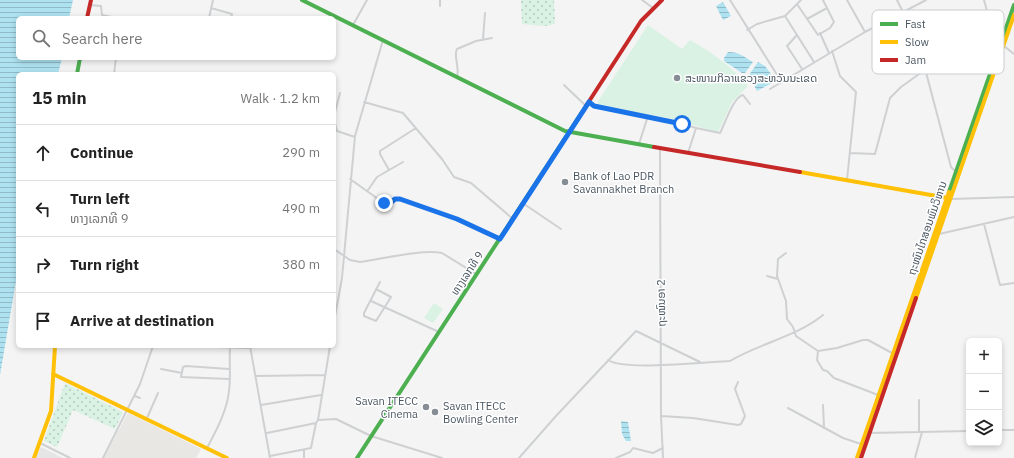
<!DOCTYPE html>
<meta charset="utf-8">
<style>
:root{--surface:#fff;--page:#f6f6f6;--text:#222;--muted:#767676;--line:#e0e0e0}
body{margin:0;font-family:"IBM Plex Sans","Noto Sans Lao",sans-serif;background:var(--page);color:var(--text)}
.controls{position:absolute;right:12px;bottom:12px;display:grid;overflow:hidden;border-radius:6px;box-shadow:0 2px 6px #0003}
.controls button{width:36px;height:36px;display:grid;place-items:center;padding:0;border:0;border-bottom:1px solid var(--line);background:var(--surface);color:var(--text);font:20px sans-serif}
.stop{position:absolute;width:12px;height:12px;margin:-9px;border:3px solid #1a73e8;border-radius:50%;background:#fff}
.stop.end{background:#1a73e8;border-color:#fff;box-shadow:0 1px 4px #0008}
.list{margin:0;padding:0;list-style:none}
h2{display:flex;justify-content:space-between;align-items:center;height:52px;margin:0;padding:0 16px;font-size:17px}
h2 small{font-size:13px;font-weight:400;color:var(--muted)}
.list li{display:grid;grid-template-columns:26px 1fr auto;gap:12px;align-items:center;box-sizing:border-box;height:56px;padding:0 16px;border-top:1px solid var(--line)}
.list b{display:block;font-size:15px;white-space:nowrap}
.list p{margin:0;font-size:13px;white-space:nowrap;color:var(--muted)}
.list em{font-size:13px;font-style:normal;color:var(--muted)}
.icon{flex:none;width:22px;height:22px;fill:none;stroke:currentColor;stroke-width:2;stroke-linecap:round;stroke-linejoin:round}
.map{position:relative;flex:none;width:1014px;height:458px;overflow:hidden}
.search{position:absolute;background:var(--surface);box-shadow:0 2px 6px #0003;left:16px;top:16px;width:320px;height:44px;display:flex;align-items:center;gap:10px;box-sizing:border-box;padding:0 14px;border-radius:6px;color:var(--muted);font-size:15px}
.panel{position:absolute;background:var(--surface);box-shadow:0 2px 6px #0003;left:16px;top:72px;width:320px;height:276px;border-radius:6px}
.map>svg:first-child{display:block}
.commercial{fill:#e8e7e3}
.education{fill:#e6e5e6}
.grass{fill:url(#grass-dots)}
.pitch{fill:#d9f2e3}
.water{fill:url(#water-rules)}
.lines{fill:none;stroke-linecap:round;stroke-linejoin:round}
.street{stroke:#ced0d2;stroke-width:2}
.fast{stroke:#4caf50;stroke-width:4}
.slow{stroke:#ffc107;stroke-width:4}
.jam{stroke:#c62828;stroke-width:4}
.route{stroke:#1a73e8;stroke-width:5}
.poi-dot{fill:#868d94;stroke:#fff;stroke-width:1.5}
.labels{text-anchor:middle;stroke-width:3;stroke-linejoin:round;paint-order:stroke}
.poi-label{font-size:11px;fill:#4a5661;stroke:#fff;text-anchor:start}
.street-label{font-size:11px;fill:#4a5661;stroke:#fff}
.key{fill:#fff;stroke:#c9ccd0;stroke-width:1}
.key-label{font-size:11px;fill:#4a5661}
</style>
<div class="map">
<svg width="1014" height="458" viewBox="0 0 1014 458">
<defs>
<pattern id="grass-dots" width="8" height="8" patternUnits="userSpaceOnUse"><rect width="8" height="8" fill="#d9f2e3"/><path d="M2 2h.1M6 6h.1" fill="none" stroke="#b2c7bb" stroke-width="1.8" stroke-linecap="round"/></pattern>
<pattern id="water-rules" width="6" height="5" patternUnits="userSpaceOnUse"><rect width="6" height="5" fill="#aee2f0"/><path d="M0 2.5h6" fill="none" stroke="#90bac6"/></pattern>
</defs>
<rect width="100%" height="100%" fill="#f4f4f4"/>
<path class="commercial" d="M128,413L201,449L196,458H104Z"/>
<path class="education" d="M41,447L63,458H36Z"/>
<path class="grass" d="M521,0H554L555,24L546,26L522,24Z
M65,383L123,412L115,429L73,410L57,447L44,441Z"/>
<path class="pitch" d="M648,25L682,49L690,40C713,53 731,66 748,86L732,102L719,130L717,132L668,118L604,107L597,103Z
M434,303L443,309L433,323L424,318Z"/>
<path class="water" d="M0,0H73L69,18H18V58H62L58,74H18V269L0,375Z
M723,2L731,16L723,20L716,6Z
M728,52C740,52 744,57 753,62L745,73H742L724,61V58Z
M758,62L765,66L776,81L757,91L749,75Z
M621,421L628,422L631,441H626L622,434Z"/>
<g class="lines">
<path class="street" d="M642,0L653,8
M730,0L781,81
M847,0L865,32
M897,0L918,42L951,167L955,171
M984,0C988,13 990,30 1002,37
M797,4L818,35L830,28L834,22L823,0
M90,5L101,6L102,15L116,18
M440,6V0
M211,8L232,14L231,18
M785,16L814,62
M209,18L213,0
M807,19L827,8
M353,25L367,0
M747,30L757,24L785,16L801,0
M820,33L829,53
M797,35L787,46L802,69
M483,39L485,13
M1004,46L1014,54
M832,51L840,76L856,92L847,180
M114,74L116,58
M457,77C460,67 453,56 457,49L476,41L492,38
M564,85L586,106
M770,89L865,32L926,0
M364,102L403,113L442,159L454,177L471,183L513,219
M589,102L594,106L669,120L696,128L688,153
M334,116L340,93
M334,120L337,131L355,137
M696,128L720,133C725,124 733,97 743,95L750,104
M639,144L647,119
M660,148L661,416L663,458
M850,153L875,154L890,98L901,87L926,69
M389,170L380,154V151L416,128
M350,179L381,201L389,204L395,199H401L457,219L499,238
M368,190L377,177L403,162
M951,199L1014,197
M524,204L561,229
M984,224L1000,285L1014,283
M939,234L1014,217
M334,249L350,260L360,262C382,259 422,249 442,253L476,274
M786,253L778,259L777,276L786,301L787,319L793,327L796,336L818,351L837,348L863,340H868L892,353
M767,276L778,279
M376,289L391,297L376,321L364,316V313L380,282
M371,301L439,332
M334,322L342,278L355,136L383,40
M183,346L250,348
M250,346L270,458
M818,351L817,360L823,370L827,371L834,378L878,395
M608,360C624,371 706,362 730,361C760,343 796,337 823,315
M161,369L182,373
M229,369L186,366L183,367L181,377L229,379
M256,376L325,375
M135,396L140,398
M261,405L321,395
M823,405L824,428
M788,408L843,438L861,444
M661,416L693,418L738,425L741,424L745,416L735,389L738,382
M147,418L158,393
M318,420L336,419L371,436L442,458
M999,430H1014
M919,432V400
M267,433L316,423
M869,433L969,431
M40,443L70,458
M207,448C216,431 227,411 229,391C231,377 229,362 230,348
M304,450V458
M270,456L311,448L316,423L318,420L330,346
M103,458L140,384L153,346
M519,458L556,416L636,331L700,362
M616,458L630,452L633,448L653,453L663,448
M915,458L922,432"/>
<path class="fast" d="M302,0L565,131L654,147
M77,74L80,58
M949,192L1014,5
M357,458L586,106"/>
<path class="slow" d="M800,172L948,198
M916,298L1014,15
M53,374L227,458
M34,458L51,411L55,346
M857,458L949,192"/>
<path class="jam" d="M87,18L91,0
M586,106L641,21L662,0
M654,147L800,172
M861,458L916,298"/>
</g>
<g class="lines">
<path class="route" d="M384,203L389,204L395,199H400L457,219L500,239L589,102L594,106L682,124"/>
</g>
<g class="poi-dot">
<circle cx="677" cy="78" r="4"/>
<circle cx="565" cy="182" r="4"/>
<circle cx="426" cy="407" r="4"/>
<circle cx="435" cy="412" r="4"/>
</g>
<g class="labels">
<g class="poi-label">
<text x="685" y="82">ສະໜາມກິລາແຂວງສະຫວັນນະເຂດ</text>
<text x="573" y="180">Bank of Lao PDR<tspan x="573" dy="13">Savannakhet Branch</tspan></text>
<text x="418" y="405" text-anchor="end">Savan ITECC<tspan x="418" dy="13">Cinema</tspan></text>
<text x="443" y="410">Savan ITECC<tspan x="443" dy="13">Bowling Center</tspan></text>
</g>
<g class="street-label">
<text transform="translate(927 228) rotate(-71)" y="4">ຖະໜົນໄກສອນພົມວິຫານ</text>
<text transform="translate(467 273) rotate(-57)" y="4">ທາງເລກທີ 9</text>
<text transform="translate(661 303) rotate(-91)" y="4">ຖະໜົນອາ 2</text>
</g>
</g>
<rect x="872" y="10" width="132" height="64" rx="6" class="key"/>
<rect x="880" y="22" width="18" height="4" fill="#4caf50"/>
<rect x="880" y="40" width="18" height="4" fill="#ffc107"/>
<rect x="880" y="58" width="18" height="4" fill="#c62828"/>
<g class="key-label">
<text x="905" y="28">Fast</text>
<text x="905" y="46">Slow</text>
<text x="905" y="64">Jam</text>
</g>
</svg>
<div class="controls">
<button>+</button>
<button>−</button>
<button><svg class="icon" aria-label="layers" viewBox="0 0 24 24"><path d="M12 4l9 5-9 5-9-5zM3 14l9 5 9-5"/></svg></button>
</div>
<div class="stop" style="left:682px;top:124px"></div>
<div class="stop end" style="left:384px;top:203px"></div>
<div class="search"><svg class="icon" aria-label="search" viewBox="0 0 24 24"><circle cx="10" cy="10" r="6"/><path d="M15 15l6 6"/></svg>Search here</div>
<section class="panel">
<h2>15 min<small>Walk · 1.2 km</small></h2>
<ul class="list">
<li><svg class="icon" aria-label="ahead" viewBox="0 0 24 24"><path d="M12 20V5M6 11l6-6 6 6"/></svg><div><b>Continue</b></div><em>290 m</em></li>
<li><svg class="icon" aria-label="left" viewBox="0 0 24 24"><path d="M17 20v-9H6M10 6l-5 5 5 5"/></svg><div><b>Turn left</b><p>ທາງເລກທີ 9</p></div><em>490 m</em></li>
<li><svg class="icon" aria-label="right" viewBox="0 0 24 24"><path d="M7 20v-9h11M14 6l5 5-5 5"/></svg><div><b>Turn right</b></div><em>380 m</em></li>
<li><svg class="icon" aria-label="arrive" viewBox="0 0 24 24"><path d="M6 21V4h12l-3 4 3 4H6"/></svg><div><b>Arrive at destination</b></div></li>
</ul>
</section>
</div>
